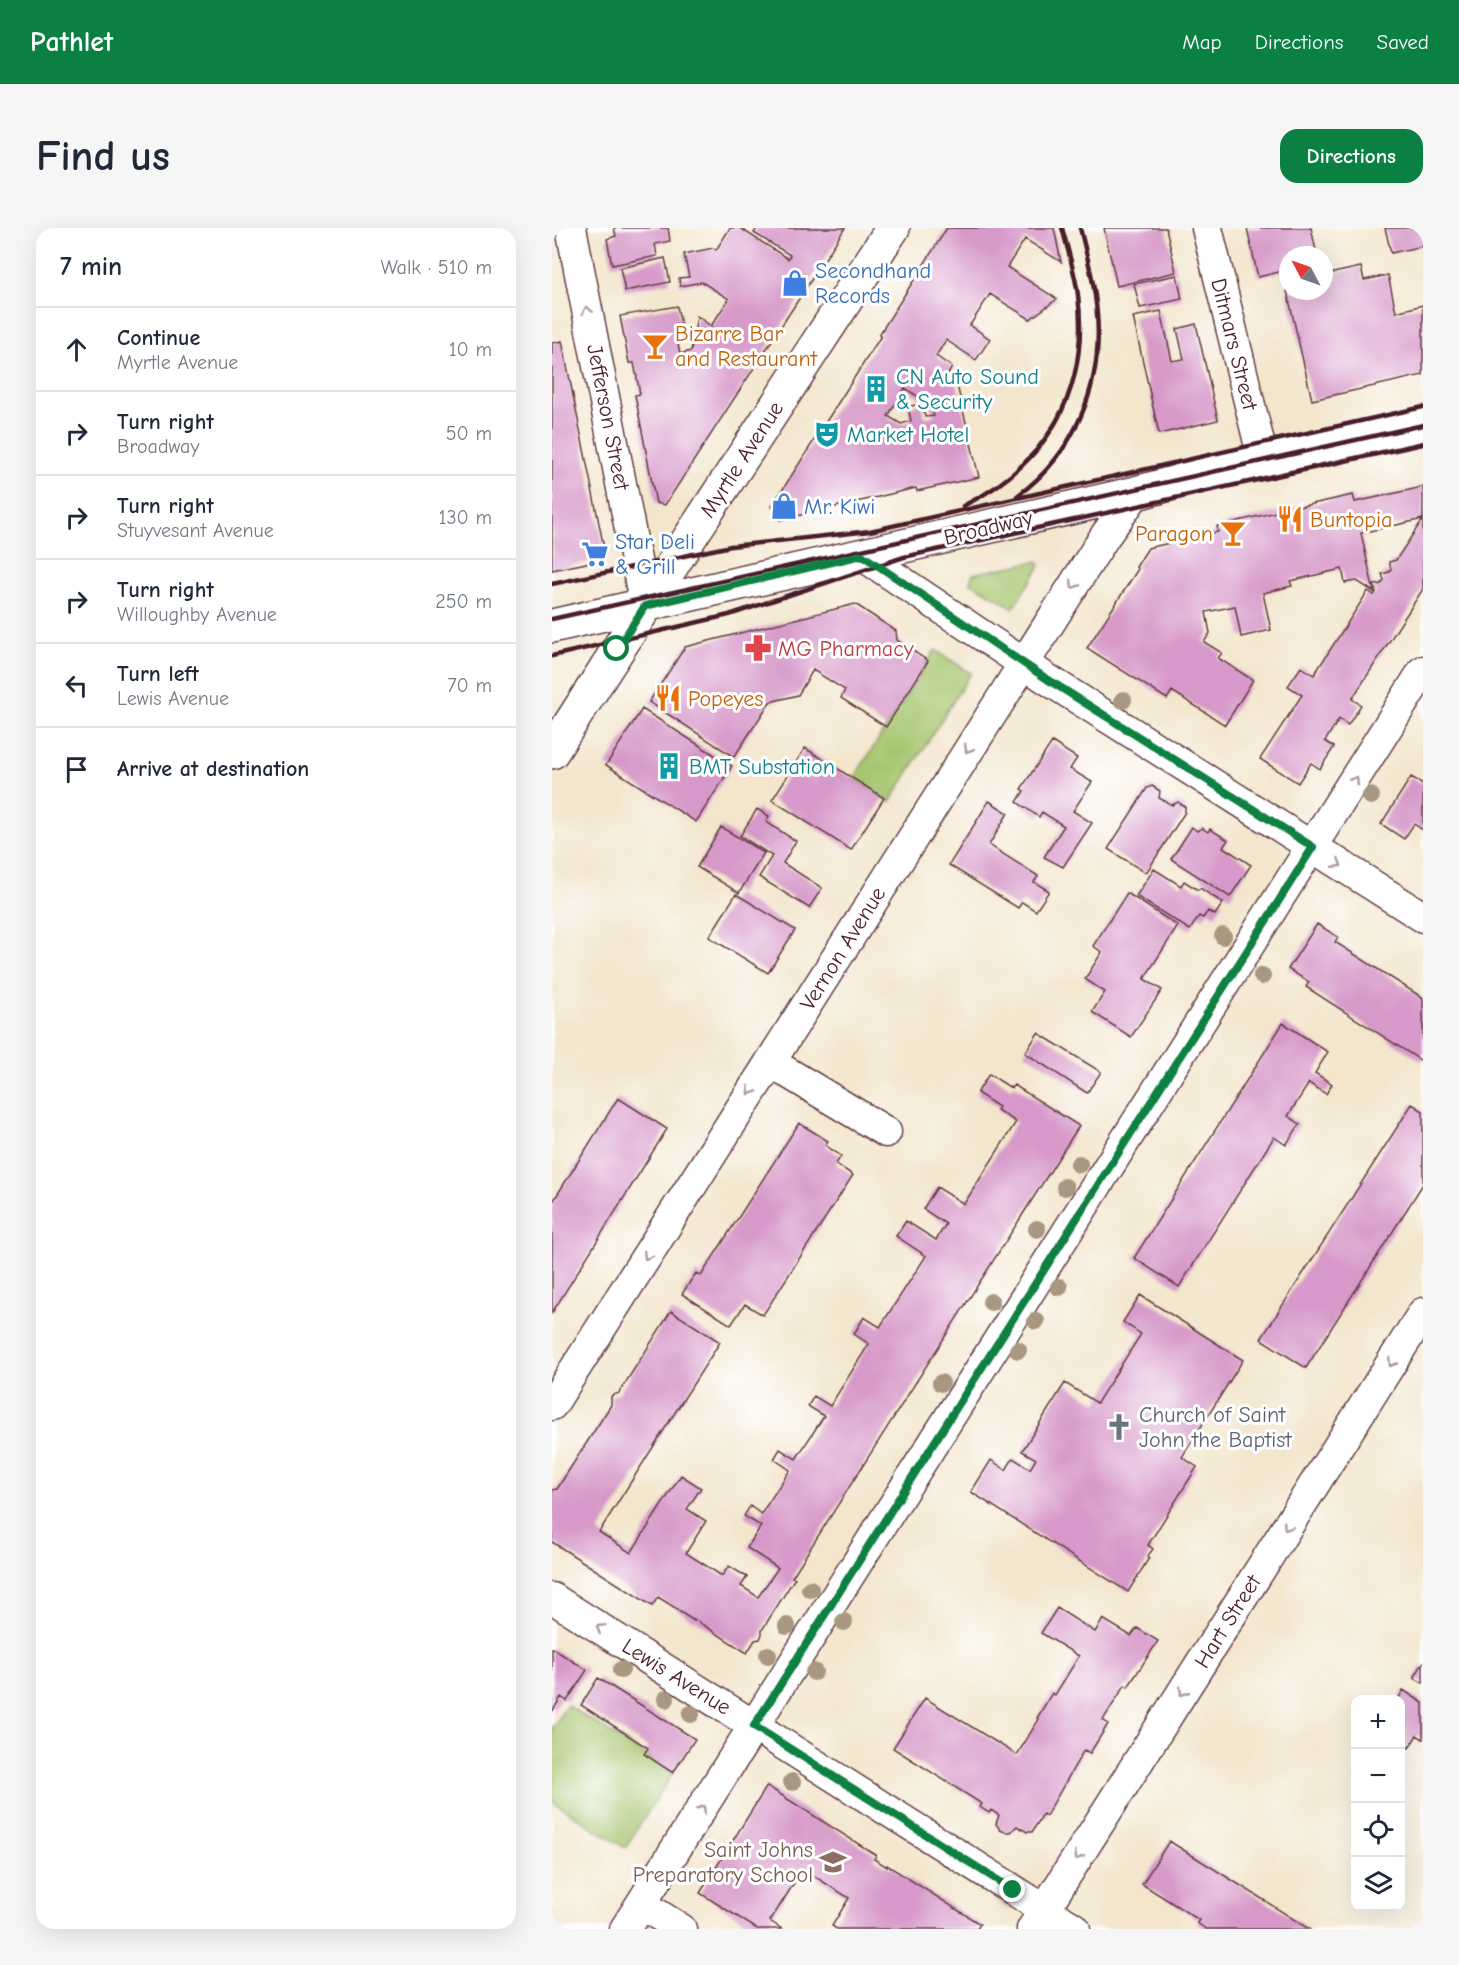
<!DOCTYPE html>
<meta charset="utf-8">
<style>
:root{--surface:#fff;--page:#f6f6f7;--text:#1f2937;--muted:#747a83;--line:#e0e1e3;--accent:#0b8043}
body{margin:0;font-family:"Comic Neue",sans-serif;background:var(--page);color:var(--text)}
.controls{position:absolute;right:18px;bottom:18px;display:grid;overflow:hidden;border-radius:12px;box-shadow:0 6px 24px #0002}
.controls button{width:54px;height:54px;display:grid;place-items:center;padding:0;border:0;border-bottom:2px solid var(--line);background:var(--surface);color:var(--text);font:30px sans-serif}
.compass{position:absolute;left:727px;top:18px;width:54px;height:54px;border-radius:50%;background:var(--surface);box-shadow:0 6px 24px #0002;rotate:311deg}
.stop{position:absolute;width:18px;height:18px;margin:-14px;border:4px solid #0b8043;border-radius:50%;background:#fff}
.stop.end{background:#0b8043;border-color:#fff;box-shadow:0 2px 6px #0008}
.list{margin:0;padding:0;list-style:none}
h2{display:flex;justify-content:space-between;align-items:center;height:78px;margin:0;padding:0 24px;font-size:26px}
h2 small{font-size:20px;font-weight:400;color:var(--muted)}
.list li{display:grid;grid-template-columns:39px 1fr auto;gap:18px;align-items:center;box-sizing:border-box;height:84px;padding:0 24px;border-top:2px solid var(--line)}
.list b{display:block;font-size:22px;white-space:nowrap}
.list p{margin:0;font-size:20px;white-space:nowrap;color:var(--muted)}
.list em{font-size:20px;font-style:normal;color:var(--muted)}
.icon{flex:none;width:33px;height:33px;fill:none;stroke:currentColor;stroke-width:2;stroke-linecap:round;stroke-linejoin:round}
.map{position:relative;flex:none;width:871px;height:1701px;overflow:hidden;border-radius:18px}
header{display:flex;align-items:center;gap:36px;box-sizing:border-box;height:84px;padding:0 30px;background:var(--accent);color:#fff}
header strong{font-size:28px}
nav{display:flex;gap:33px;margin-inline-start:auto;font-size:21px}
.intro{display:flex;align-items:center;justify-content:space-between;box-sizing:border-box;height:144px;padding:0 36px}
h1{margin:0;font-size:42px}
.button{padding:15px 27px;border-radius:18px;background:var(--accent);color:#fff;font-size:21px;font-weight:700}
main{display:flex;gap:36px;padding:0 36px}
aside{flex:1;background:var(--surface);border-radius:18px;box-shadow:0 6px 24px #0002}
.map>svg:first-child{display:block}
.green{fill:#a5c56d;stroke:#78724c;stroke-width:1.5}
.building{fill:#d799c9;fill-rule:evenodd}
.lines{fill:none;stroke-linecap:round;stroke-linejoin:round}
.minor-casing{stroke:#633d43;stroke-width:33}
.major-casing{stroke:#633d43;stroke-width:36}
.minor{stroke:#fff;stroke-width:30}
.major{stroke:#fff;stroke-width:33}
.rail{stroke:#4a1f2b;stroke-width:4.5}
.tree{fill:#a89881}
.oneway{stroke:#ae9aa0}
.route{stroke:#0b8043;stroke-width:8}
.labels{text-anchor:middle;stroke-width:6;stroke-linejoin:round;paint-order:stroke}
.shop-label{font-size:22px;fill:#366cbe;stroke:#fff;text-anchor:start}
.food-label{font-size:22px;fill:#c56008;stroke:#fff;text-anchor:start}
.street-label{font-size:22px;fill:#4a1f2b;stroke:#fff}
.culture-label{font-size:22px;fill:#0d838f;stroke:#fff;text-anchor:start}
.health-label{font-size:22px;fill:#be3a42;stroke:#fff;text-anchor:start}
.worship-label{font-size:22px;fill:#5b616d;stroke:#fff;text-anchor:start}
.education-label{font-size:22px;fill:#785e54;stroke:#fff;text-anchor:end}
</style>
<header>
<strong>Pathlet</strong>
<nav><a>Map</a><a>Directions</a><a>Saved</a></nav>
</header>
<div class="intro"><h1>Find us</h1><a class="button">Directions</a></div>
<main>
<aside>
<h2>7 min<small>Walk · 510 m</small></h2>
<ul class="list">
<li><svg class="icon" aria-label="ahead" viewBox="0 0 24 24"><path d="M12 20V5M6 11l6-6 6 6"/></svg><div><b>Continue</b><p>Myrtle Avenue</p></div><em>10 m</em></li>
<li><svg class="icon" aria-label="right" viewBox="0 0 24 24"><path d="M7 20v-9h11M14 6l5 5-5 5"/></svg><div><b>Turn right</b><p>Broadway</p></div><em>50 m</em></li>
<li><svg class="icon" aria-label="right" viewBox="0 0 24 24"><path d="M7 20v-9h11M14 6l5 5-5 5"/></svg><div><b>Turn right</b><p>Stuyvesant Avenue</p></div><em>130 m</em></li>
<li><svg class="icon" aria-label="right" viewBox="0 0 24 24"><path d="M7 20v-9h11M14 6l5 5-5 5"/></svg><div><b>Turn right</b><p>Willoughby Avenue</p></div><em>250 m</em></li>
<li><svg class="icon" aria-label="left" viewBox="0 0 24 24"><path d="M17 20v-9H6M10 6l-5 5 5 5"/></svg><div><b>Turn left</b><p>Lewis Avenue</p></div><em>70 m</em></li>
<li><svg class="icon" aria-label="arrive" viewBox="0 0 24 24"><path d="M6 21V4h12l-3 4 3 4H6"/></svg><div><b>Arrive at destination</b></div></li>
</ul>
</aside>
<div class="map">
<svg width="871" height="1701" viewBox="0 0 871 1701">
<rect width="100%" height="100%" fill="#fff"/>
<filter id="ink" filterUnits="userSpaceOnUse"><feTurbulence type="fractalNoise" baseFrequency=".0167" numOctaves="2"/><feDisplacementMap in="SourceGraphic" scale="12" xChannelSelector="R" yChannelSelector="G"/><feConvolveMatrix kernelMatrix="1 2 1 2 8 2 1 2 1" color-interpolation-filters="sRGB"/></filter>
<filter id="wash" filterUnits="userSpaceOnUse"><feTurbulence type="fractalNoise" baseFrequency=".008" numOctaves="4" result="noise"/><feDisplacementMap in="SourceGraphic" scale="24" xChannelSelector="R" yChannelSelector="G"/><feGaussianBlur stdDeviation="1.35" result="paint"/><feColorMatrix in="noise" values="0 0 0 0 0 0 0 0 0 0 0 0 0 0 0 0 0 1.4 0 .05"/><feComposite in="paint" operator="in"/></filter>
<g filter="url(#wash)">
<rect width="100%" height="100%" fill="#f3e6cd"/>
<path class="green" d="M486,333L488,338L461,380L418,354L421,346Z
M383,422L419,445L338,574L302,550Z
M15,1477L121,1545L73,1620L0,1573V1500Z"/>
<g id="blocks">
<path class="building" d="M62,0H116L118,13L103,16L105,28L60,37L55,11L64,8Z
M178,0H188L236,31L238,27L202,5L205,0H293L113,277L104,275L83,167L88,166L82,135H77L68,88L125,78L129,96L122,97L128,126L139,123L145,88L159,98L177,71L150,54L128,58L127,50L137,49L132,26L161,20L164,22Z
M395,0H502L509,34L473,11L455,39L505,71L478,91L438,66L418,97L438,111L424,132L394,112L384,128L400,139L394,150L405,157L427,249L365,263L364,260L228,292L220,278L329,108L327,107ZM353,160L379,177L382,188L373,189L370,175L356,179L359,193L349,196L336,188Z
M552,0H614L624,44L565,58Z
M695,0H759L765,27H736V42L706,49Z
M833,0H871V18L839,25Z
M113,30L118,54L73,63L68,40Z
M809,39L812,52L836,47L844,84L871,77V147L760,172L735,63H772V47Z
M625,47L630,71L588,80L582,56Z
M609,83L620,133L632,131L625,101L644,96L666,192L607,206L581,89Z
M10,113L53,325L49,332L0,342V115Z
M871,259V361L800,471L809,477L796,497L787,491L773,513L782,519L768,541L759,535L746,555L708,531L750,467L736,458L749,439L762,447L816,363L822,367L824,364L822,357L829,356L832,352L830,346L837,344L839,341L837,334L844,332L871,291L809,305L822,364L805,353L793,355L790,341L738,353L740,358L711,365L719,402L689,409L683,378L654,384L658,405L652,414L670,425L666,430L701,452L673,497L620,463L615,471L535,420L586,341L584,339L596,320L666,304L665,298L724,284L801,267L803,274Z
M303,376L344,403L345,412L376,433L334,499L289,470L293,462L261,442L246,467L218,474L182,529L97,474L133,419Z
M90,481L180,538L144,594L54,537Z
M500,514L525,530L518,541L540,554L521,583L540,595L511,639L492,629L512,598L490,584L487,589L465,574L472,563L469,561Z
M253,520L332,570L299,622L220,572Z
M859,549L871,556V602L862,596L852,611L829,596Z
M600,558L608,563L607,570L620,577L626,574L633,579V584L594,645L556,621L595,560Z
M437,573L456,585L437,617L486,648L482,654L497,663L484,683L470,674L466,680L397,637Z
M205,581L217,588L214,594L244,613L231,635L270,660L257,680L207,649L220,628L188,608Z
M169,599L212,625L187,665L145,639Z
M640,599L645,603L650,600L656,604L658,601L676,612L671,619L699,637L678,669L619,631Z
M602,641L629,658L632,653L646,662L648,660L671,675L663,687L656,683L651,690L647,688L638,702L584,668Z
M575,665L626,698L592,751L610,762L579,809L540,784L553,764L533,751L550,724L541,718Z
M184,666L243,702L216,745L157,709Z
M765,696L786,709L783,714L871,770V834L754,759L757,754L736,741Z
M731,795L776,824L763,845L780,856L774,866L757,855L736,888L748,896L734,917L722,909L627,1059L582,1030Z
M486,805L549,844L535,865L473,825Z
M437,846L459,860L462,857L527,898L240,1349L243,1350L210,1402V1406L208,1411L203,1412L195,1425L142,1391V1393L125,1382V1381L106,1369L100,1378L0,1314V1262L5,1261L10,1253L59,1177V1168L67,1165L119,1083L168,1114L47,1304L79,1325L129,1247L149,1260L135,1281L154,1293L134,1325L170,1348L177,1338L195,1349L189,1358L206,1369L226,1340L195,1320L209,1298L192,1288L198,1278L209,1286L238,1242L222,1231L228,1221L244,1231L272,1188L256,1178L262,1168L278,1178L317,1116L302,1106L312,1089L328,1099L374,1028L344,1008L354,993L384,1012L394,996L371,981L385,959L412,976L464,894L445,882L447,879L425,865Z
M66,870L115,901L0,1085V975Z
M860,876L871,883V956L754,1140L709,1111Z
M247,895L276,913L273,917L289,928L284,936L301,947L211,1087L193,1076L179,1097L130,1066L144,1045L149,1048Z
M588,1067L691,1132L630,1229L645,1239L596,1317L601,1321L595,1329L597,1330L576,1364L419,1264L439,1232L454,1242L461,1230L478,1241L484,1231L470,1223L513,1155L545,1175L589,1106L571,1094Z
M505,1380L543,1404L551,1391L579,1408L585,1400L606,1413L576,1459L573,1457L551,1492L556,1496L538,1525L532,1522L494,1588L491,1586L480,1604H475L465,1598L459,1604H453L448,1602L444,1596L447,1587L439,1582L437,1585L428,1579L430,1576L341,1520L373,1470L465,1527L487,1491L485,1490L500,1465L503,1467L527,1428L489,1405Z
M0,1420L35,1442L15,1473L9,1469L0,1484Z
M871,1435V1455L862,1450Z
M46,1450L143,1511L121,1545L92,1526L96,1520L29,1477Z
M851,1462L871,1475V1511L865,1507L857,1520L849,1515V1472H846Z
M215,1558L324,1627L322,1631L335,1639V1637L428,1696L425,1701H285L280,1698L297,1670L251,1641L218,1693L230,1701H205L148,1665Z
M617,1613L707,1669L757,1701H654L645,1695L647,1692L590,1656Z"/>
</g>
</g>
<g filter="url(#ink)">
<use href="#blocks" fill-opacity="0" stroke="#633d43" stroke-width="1.5"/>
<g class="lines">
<defs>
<path id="minor" d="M19,0L93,378
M655,0L711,231
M310,327L495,451L871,689
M218,834L334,904
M0,1177L553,308L584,265
M0,1370L523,1701
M89,1676L129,1701
M73,1701L871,443
M480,1701L871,1085"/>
<path id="major" d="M0,398L584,265L711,231L871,196
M0,524L135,314L341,0"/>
</defs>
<use href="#minor" class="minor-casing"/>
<use href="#major" class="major-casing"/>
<use href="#minor" class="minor"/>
<use href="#major" class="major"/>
<path class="rail" d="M465,268C523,226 551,157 545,86C543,57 535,28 528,0
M411,278C496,236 538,162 526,67C523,45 516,22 510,0
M0,356L179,318L318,303L871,179
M0,391L871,197
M0,428L177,387L352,329L871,216"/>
</g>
<g class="tree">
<circle cx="571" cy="472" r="9"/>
<circle cx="819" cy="568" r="9"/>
<circle cx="671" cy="708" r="9"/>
<circle cx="710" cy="748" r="9"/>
<circle cx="527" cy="936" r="9"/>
<circle cx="513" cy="959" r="9"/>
<circle cx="485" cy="1001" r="9"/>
<circle cx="507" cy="1059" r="9"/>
<circle cx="439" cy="1074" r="9"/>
<circle cx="484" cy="1093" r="9"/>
<circle cx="466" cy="1122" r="9"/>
<circle cx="389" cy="1155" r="9"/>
<circle cx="258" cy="1361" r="9"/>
<circle cx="292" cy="1394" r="9"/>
<circle cx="235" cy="1398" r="9"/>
<circle cx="216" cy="1427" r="9"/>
<circle cx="69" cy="1442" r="9"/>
<circle cx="262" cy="1444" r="9"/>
<circle cx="114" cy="1471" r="9"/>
<circle cx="139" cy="1486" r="9"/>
<circle cx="240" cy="1554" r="9"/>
</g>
<defs><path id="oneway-chevron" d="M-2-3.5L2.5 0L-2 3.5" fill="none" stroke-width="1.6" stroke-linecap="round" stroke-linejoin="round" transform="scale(1.5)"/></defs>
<g class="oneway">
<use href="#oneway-chevron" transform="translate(35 82) rotate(-101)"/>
<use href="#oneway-chevron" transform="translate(522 357) rotate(122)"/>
<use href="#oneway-chevron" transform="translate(416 521) rotate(122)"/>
<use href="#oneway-chevron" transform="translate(803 552) rotate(-58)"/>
<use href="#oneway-chevron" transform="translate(786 636) rotate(32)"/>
<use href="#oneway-chevron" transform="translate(199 863) rotate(123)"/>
<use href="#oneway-chevron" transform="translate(95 1028) rotate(122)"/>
<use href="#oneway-chevron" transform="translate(840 1135) rotate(122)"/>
<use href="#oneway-chevron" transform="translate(735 1299) rotate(122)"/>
<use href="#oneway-chevron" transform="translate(48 1400) rotate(-148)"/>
<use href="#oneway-chevron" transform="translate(631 1464) rotate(122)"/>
<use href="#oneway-chevron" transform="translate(150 1581) rotate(-58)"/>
<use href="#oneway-chevron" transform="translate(526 1628) rotate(122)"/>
</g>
</g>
<g class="lines" filter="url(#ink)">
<path class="route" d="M65,421L93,378L310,327L495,451L761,619L202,1498L461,1662"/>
</g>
<defs>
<symbol id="shop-bare" viewBox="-9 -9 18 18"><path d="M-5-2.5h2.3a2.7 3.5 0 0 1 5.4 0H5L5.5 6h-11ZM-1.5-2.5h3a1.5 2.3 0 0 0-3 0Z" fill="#3f7fe0" stroke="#fff" stroke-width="2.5" paint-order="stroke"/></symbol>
<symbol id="bar-bare" viewBox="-9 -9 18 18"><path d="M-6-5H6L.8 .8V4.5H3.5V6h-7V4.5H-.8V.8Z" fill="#e8710a" stroke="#fff" stroke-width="2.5" paint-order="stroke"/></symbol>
<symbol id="building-bare" viewBox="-9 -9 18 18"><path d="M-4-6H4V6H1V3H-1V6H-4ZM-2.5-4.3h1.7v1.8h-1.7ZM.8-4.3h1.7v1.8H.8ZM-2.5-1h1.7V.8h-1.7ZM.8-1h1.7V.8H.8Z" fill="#0f9aa8" stroke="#fff" stroke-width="2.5" paint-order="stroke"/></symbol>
<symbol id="theatre-bare" viewBox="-9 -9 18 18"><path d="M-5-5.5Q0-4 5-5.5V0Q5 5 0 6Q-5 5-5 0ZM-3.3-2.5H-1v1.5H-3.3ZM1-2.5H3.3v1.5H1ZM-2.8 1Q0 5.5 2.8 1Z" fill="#0f9aa8" stroke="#fff" stroke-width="2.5" paint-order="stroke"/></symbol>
<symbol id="restaurant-bare" viewBox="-9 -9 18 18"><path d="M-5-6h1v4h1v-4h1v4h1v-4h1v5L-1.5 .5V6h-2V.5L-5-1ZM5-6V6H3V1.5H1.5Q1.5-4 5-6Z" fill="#e8710a" stroke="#fff" stroke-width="2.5" paint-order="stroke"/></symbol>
<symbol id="supermarket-bare" viewBox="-9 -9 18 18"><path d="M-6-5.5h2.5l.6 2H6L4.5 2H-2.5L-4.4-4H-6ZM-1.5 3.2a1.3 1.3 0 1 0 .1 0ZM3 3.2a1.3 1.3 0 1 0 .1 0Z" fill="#3f7fe0" stroke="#fff" stroke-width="2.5" paint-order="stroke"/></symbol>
<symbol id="pharmacy-bare" viewBox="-9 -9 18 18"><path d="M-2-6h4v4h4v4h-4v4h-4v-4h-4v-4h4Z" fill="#e0444e" stroke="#fff" stroke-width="2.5" paint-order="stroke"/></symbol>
<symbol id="church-bare" viewBox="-9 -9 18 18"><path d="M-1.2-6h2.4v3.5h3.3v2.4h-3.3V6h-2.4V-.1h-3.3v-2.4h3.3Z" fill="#6b7280" stroke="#fff" stroke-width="2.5" paint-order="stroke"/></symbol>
<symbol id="school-bare" viewBox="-9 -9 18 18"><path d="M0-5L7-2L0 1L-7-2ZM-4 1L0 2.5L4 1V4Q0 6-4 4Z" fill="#8d6e63" stroke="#fff" stroke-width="2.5" paint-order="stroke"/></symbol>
</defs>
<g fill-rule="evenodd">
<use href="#shop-bare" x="224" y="36" width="38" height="38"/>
<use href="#bar-bare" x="84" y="99" width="38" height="38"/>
<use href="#building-bare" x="305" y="142" width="38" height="38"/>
<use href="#theatre-bare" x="256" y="187" width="38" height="38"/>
<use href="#shop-bare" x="213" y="259" width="38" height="38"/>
<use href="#restaurant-bare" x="719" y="272" width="38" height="38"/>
<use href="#bar-bare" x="662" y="286" width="38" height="38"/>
<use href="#supermarket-bare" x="24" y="307" width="38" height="38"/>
<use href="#pharmacy-bare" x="187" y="401" width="38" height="38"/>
<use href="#restaurant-bare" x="97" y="451" width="38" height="38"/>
<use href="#building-bare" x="98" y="519" width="38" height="38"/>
<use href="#church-bare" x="548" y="1180" width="38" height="38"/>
<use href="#school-bare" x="262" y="1615" width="38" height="38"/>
</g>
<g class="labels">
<g class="shop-label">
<text x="263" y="50">Secondhand<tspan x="263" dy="25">Records</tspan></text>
<text x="252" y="286">Mr. Kiwi</text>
<text x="63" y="321">Star Deli<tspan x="63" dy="25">&amp; Grill</tspan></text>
</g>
<g class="food-label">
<text x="123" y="113">Bizarre Bar<tspan x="123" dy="25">and Restaurant</tspan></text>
<text x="758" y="299">Buntopia</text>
<text x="661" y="313" text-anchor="end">Paragon</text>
<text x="136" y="478">Popeyes</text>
</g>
<g class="street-label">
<text transform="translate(683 116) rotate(76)" y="8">Ditmars Street</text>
<text transform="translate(57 189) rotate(79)" y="8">Jefferson Street</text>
<text transform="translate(189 231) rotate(-57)" y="8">Myrtle Avenue</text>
<text transform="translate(436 299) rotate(-13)" y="8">Broadway</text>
<text transform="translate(290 720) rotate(-58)" y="8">Vernon Avenue</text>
<text transform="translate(675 1393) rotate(-58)" y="8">Hart Street</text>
<text transform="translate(125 1448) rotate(32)" y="8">Lewis Avenue</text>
</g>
<g class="culture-label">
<text x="344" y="156">CN Auto Sound<tspan x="344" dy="25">&amp; Security</tspan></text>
<text x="295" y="214">Market Hotel</text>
<text x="137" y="546">BMT Substation</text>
</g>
<g class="health-label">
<text x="226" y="428">MG Pharmacy</text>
</g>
<g class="worship-label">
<text x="587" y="1194">Church of Saint<tspan x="587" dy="25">John the Baptist</tspan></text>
</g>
<g class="education-label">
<text x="261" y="1629">Saint Johns<tspan x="261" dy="25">Preparatory School</tspan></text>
</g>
</g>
</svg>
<div class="controls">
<button>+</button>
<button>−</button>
<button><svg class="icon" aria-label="locate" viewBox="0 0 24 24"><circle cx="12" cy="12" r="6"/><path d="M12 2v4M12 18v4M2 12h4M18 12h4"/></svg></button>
<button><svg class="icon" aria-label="layers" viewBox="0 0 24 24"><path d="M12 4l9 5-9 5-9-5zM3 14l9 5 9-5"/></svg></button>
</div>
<svg class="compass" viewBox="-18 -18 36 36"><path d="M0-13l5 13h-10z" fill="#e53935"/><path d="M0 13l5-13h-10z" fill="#747a83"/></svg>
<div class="stop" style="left:65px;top:421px"></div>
<div class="stop end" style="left:461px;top:1662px"></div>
</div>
</main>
